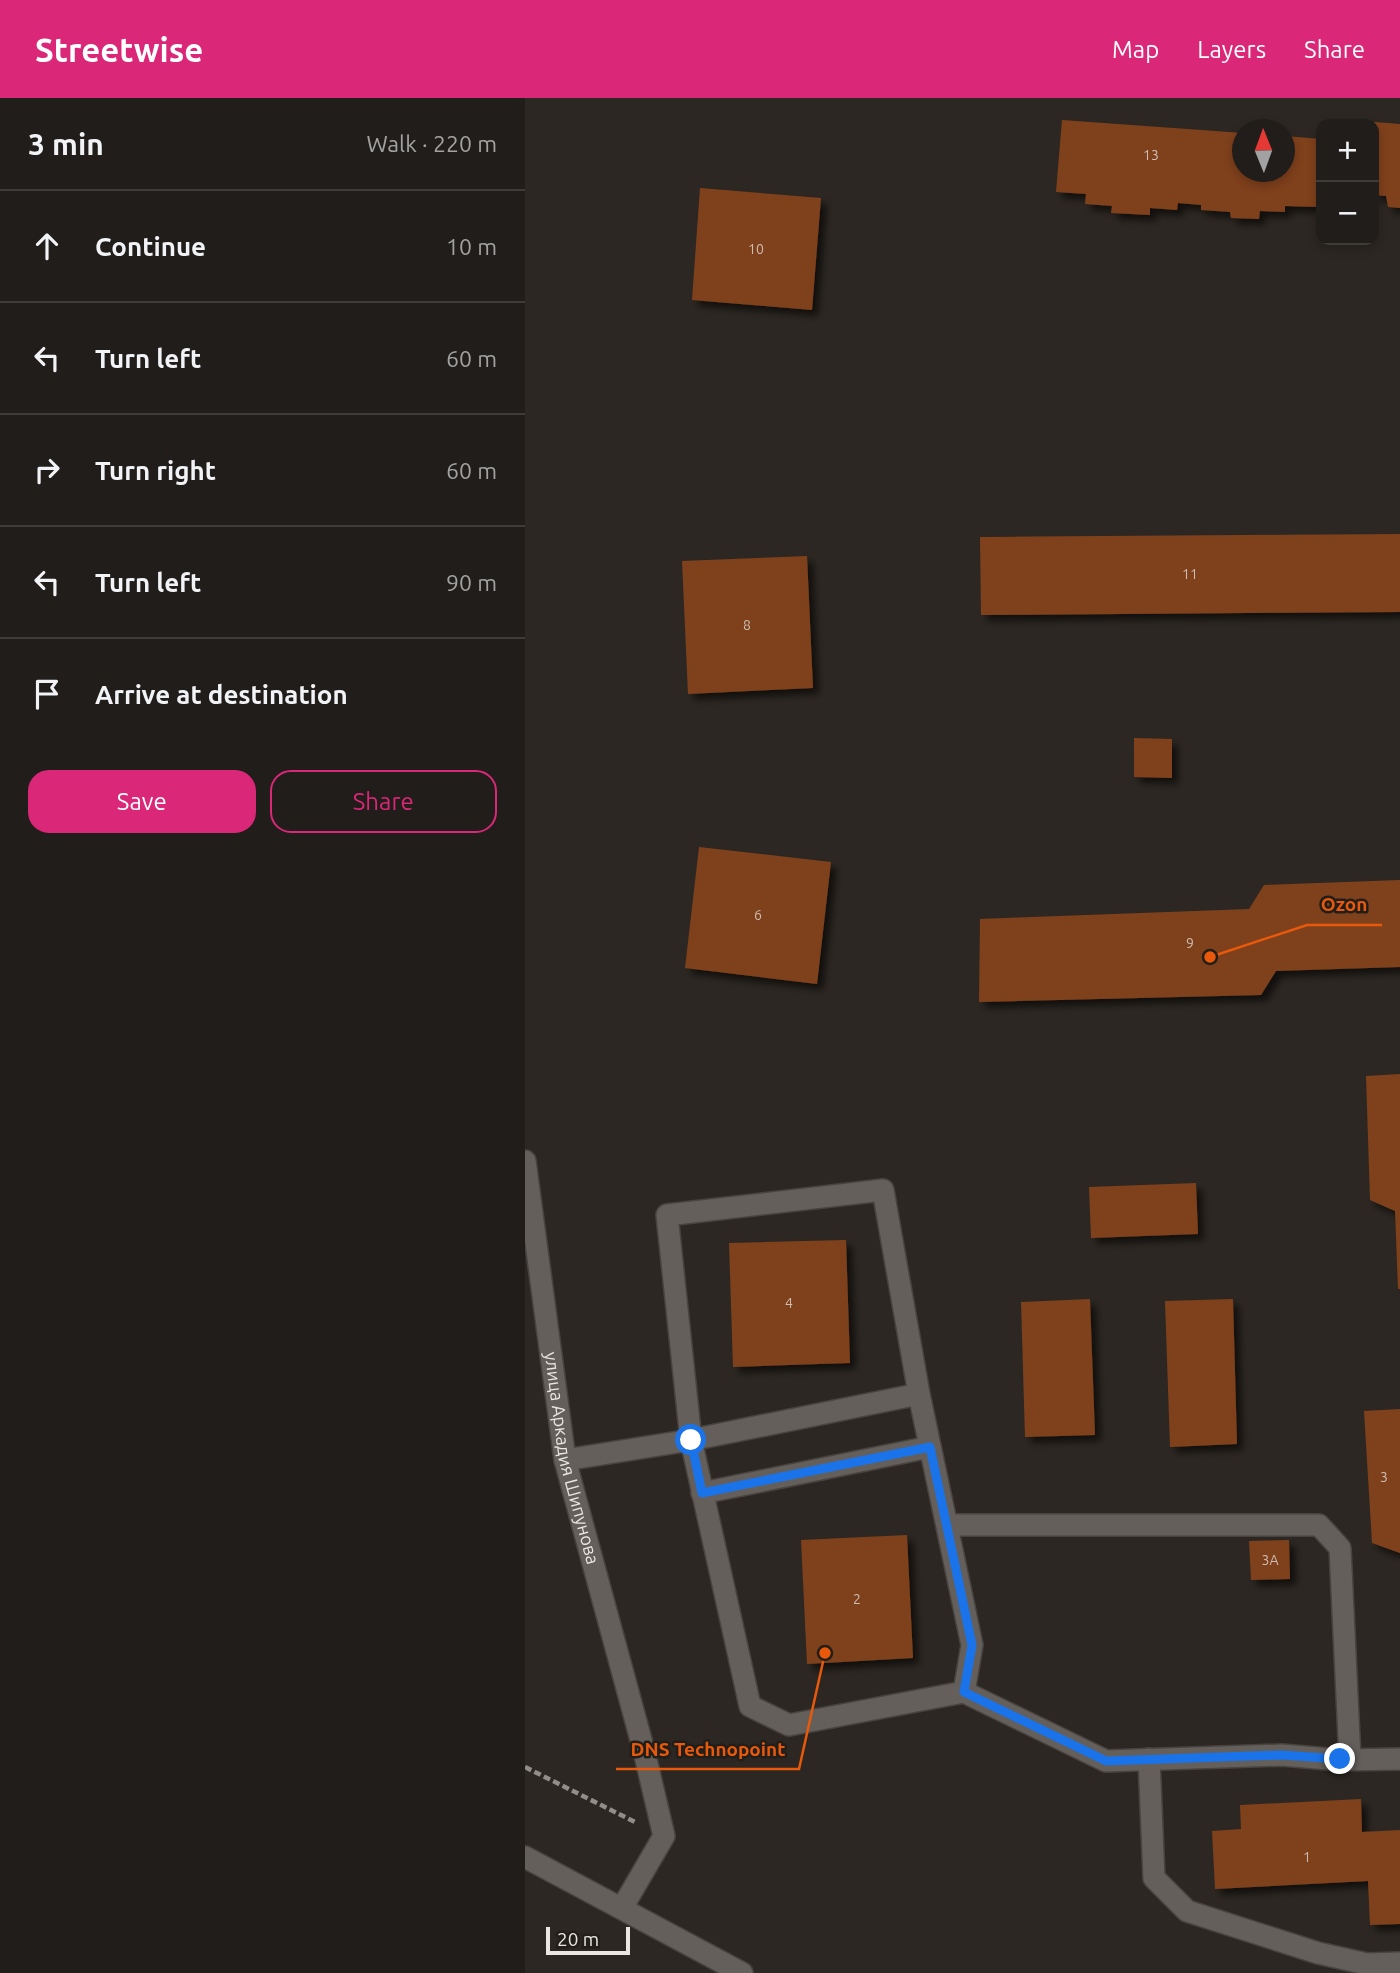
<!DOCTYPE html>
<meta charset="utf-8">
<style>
:root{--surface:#211d1a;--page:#292623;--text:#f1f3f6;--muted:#a2a2a2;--line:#3e3b39;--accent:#db2777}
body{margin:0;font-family:Ubuntu,sans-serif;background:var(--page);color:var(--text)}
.controls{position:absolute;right:21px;top:21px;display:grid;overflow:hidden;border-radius:14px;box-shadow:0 4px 10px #0003}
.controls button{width:63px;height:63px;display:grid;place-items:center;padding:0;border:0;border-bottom:2px solid var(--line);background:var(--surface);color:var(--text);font:35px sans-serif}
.compass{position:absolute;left:707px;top:21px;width:63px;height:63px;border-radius:50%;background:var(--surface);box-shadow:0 4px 10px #0003;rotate:359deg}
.scale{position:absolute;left:21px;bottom:18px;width:84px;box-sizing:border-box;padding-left:7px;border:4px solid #e9e6e3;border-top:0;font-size:19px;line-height:24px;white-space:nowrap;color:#e9e6e3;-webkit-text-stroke:5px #221e19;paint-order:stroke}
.stop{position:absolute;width:21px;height:21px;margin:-16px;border:5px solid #1a73e8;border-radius:50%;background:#fff}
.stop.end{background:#1a73e8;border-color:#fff;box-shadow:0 2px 7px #0008}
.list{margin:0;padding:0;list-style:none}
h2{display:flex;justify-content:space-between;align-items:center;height:91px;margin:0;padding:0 28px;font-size:30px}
h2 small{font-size:23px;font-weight:400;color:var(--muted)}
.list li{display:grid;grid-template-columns:46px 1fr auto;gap:21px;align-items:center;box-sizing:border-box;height:112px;padding:0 28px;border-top:2px solid var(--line)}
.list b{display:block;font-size:26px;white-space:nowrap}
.list em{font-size:23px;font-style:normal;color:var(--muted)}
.actions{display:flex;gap:14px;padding:21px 28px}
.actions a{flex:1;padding:16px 0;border:2px solid var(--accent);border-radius:21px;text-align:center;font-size:24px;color:var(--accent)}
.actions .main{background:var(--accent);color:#fff}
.icon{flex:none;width:38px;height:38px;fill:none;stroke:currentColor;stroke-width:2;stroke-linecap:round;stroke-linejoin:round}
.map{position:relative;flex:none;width:875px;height:1875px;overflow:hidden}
header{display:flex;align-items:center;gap:42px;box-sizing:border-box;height:98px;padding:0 35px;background:var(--accent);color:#fff}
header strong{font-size:33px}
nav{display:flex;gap:38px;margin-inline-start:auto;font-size:24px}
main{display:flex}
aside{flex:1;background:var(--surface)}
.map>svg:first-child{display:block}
.building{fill:#7f411c;filter:url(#shadow)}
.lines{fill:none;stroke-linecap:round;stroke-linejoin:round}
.minor-casing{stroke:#474340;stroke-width:24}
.path{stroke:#918d89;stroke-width:4.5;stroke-dasharray:7 3.5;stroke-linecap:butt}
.minor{stroke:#645f5a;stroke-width:21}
.route{stroke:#1a73e8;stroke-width:9}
.labels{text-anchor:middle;stroke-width:5;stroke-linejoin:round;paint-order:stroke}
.number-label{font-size:14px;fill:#cebdb1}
.street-label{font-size:18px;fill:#e9e6e3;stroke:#221e19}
.leader{fill:none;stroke:#e8590c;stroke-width:2.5}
.callout-dot{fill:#e8590c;stroke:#221e19;stroke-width:2.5}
.callout-label{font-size:19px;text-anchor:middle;font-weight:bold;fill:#e8590c;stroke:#221e19;stroke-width:5;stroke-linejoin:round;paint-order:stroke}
</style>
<header>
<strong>Streetwise</strong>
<nav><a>Map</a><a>Layers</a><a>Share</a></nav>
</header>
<main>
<aside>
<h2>3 min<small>Walk · 220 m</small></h2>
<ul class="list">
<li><svg class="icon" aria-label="ahead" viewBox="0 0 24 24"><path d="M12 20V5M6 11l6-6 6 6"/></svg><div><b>Continue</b></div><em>10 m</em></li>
<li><svg class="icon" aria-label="left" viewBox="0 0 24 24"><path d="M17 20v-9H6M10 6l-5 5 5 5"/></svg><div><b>Turn left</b></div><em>60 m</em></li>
<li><svg class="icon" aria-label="right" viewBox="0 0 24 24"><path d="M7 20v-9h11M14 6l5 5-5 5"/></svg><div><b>Turn right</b></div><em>60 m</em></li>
<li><svg class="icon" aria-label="left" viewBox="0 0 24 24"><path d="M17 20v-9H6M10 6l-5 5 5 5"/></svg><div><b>Turn left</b></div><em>90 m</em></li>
<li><svg class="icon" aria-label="arrive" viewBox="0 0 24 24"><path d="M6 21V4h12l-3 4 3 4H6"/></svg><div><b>Arrive at destination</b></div></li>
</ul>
<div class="actions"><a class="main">Save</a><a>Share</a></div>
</aside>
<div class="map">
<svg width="875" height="1875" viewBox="0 0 875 1875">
<defs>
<filter id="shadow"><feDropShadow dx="6" dy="6" stdDeviation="3.5" flood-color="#0009"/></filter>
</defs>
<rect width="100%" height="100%" fill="#2c2722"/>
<path class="building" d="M812,21L875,26V110L863,109L861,98L849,97V26H812Z
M537,22L718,35V74H760V38L796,41V87H793L792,109L760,108V114L735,113L734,121L706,120L705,114L676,112V107L653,105L652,112L625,110V117L586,115L587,108L560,106L561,96L531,94Z
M175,90L296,100L287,212L167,202Z
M875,436V514L456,517L455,439Z
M282,458L288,590L163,596L157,463Z
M609,640L647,641V680L609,679Z
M174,749L306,764L292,886L160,870Z
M875,782V869L751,873L736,897L454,904L455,821L724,811L739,787Z
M875,976V1191H873L870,1113L845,1102L841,978Z
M671,1085L673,1136L566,1140L564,1089Z
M321,1142L325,1265L208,1269L204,1145Z
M565,1201L570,1337L500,1339L496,1204Z
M708,1201L712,1346L645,1349L640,1203Z
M875,1311V1455L847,1445L839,1313Z
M382,1437L388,1560L282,1566L276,1442Z
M764,1442L765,1481L726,1482L724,1443Z
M836,1701L837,1734L875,1732V1826L845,1827L843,1783L690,1791L687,1733L716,1731L715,1707Z"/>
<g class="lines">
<defs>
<g id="minor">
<path id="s1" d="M0,1063L40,1362L119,1653L139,1738L97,1810"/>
<path d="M394,1296L166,1342L142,1117L358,1092L394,1296L447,1547L439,1594"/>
<path d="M40,1362L166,1342L225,1608L264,1627L439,1594L581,1663L757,1657L815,1662L875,1661"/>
<path d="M177,1395L405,1349"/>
<path d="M422,1427H794L815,1450L825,1661"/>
<path d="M624,1661L629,1780L662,1813L793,1855L842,1866L875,1865"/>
<path d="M0,1759L217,1875"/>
</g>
</defs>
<use href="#minor" class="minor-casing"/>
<path class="path" d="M0,1669L112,1725"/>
<use href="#minor" class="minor"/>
</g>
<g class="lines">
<path class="route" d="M166,1342L177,1395L405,1349L447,1547L439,1594L581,1663L757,1657L815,1661"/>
</g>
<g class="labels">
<g class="number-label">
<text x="626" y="62">13</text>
<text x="231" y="156">10</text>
<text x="665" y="481">11</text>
<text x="222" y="532">8</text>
<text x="233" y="822">6</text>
<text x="665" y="850">9</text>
<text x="264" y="1210">4</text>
<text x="859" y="1384">3</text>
<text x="745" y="1467">3А</text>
<text x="332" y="1506">2</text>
<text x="782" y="1764">1</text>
</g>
<g class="street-label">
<text dy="6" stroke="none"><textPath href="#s1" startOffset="301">улица Аркадия Шипунова</textPath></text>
</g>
</g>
<path class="leader" d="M685 859L782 827H857M300 1555L274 1671H91"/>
<g class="callout-dot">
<circle cx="685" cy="859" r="7"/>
<circle cx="300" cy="1555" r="7"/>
</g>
<g class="callout-label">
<text x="819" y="813">Ozon</text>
<text x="183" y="1658">DNS Technopoint</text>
</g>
</svg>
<div class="controls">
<button>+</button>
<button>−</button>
</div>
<svg class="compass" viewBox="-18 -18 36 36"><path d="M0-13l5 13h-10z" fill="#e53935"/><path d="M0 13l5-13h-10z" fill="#a2a2a2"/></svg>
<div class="scale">20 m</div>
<div class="stop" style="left:166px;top:1342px"></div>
<div class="stop end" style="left:815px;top:1661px"></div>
</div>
</main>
